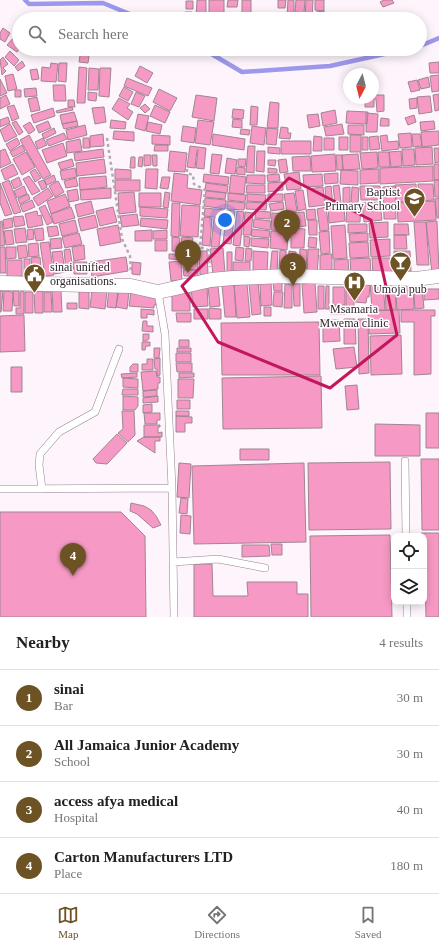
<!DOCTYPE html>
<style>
:root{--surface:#fff;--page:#f6f6f6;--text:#202124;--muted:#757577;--line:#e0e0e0;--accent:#6d5224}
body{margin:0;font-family:Georgia,serif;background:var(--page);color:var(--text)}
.controls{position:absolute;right:12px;bottom:12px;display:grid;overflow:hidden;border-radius:8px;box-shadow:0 2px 10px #0003}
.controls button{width:36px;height:36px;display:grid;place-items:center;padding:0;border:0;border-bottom:1px solid var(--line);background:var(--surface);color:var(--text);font:20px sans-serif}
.compass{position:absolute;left:343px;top:68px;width:36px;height:36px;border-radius:50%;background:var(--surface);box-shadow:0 2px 10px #0003;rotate:187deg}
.you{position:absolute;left:225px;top:220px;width:14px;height:14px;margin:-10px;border:3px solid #fff;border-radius:50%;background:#1a73e8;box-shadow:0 0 0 6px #1a73e833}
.badge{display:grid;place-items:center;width:26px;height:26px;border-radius:50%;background:var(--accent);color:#fff;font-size:13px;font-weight:700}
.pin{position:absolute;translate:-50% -33px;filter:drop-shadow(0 1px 2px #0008)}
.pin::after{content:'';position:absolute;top:21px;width:14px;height:12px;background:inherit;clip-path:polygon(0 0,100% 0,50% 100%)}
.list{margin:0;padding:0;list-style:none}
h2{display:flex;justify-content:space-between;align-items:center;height:52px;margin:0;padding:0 16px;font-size:17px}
h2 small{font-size:13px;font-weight:400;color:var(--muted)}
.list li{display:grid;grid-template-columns:26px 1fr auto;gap:12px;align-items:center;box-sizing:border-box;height:56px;padding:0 16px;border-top:1px solid var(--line)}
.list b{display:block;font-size:15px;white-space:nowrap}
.list p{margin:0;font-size:13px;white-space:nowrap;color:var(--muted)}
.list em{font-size:13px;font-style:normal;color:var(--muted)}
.icon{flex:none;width:22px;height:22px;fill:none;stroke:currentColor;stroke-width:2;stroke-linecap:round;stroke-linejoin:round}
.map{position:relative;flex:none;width:439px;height:617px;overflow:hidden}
.search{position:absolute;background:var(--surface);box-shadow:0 2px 10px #0003;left:12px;right:12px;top:12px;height:44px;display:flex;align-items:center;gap:10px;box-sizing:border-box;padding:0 14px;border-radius:22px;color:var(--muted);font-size:15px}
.sheet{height:276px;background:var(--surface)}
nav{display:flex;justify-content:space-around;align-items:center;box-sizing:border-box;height:56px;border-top:1px solid var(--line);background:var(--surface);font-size:11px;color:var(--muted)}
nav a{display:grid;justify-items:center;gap:2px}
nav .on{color:var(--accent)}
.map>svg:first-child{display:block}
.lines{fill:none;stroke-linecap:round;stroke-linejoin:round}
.stream{stroke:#9e98ed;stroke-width:4.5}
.building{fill:#f699c4;stroke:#a18591}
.service-casing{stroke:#958092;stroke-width:8}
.minor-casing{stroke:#958092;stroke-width:15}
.path{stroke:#b2a9b1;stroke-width:2.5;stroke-dasharray:3 3;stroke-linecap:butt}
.service{stroke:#fff;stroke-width:7}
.minor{stroke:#fff;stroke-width:14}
.marked{fill:none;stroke:#c2185b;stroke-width:3;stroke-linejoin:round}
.labels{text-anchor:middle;stroke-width:3;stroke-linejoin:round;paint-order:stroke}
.poi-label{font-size:12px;fill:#2f262e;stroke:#fff}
</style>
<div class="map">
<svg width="439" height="617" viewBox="0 0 439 617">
<rect width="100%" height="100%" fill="#fdf4fc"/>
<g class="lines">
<path class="stream" d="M25,0L29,4L103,3L142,19
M420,46L439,38
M203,49L242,72L330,66L407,49"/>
</g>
<path class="building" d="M197,0H206V19H196Z
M209,0H224V19H209Z
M228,0H238L237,7H227Z
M242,0H251V14H242Z
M278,0H286L285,8H278Z
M288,0H294V16H287Z
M296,0H305L304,13L295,12Z
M306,0H313L312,19H305Z
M315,0H324V11L315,10Z
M384,0H392L394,3L383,7L380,2Z
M186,1H193V9H186Z
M324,11V19H316V12Z
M185,12H192L191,19H184Z
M239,15V19H228V16Z
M3,28L10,33L5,42L0,39V33Z
M15,36L19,39V49L17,52L7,45Z
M81,49H90L88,63L79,62Z
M10,51L19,60L14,66L5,57Z
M3,57L8,64L3,68L6,71L2,75L0,60Z
M22,61L25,66L18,71L15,67Z
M439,62V73H430L429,63Z
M51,63L58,64L56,82L41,81L42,67L50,68Z
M59,63H67L66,82L58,81Z
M140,66L153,73L147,83L135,76Z
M79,67L87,68L85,103H77Z
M89,68L99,69L98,90H88Z
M100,68H111L109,97L99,96Z
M37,69L39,79L32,80L30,70Z
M13,74L17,89L8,91L5,76Z
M439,75V91L432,92L430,76Z
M428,77L430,87L421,89L418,80Z
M127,78L152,88L148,96L124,86Z
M0,79L7,93L0,96Z
M417,80L420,90L411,92L408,82Z
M53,85H65L66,101H54Z
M124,87L133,92L128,101L119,96Z
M36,88L37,96L25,97L24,89Z
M159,89L177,98L170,111L153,102Z
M15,90H21V97H15Z
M88,92L97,93L96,101L88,100Z
M136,92L145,96L139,107L131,104Z
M439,94V110L435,111L433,95Z
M6,95L10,104L0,109V98Z
M196,95L217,98L214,121L192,117Z
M373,95H384V111L377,112L376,99H374V107H365V98H373Z
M430,96L432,112L419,114L417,97Z
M37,97L40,110L31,112L28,99Z
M119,98L130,104L127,108L133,112L128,120L112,109Z
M417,98V108L410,109L409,99Z
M68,100H74L75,107H68Z
M270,102L279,103L278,128H267Z
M145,104L150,109L145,113L140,108Z
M14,105L19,118L12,121L7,107Z
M155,105L170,112L165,123L150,116Z
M251,106L258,107L257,125H250Z
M72,107L73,110L57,113L56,111Z
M104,107L106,122L95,124L92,108Z
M53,108L55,116L34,123L31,115Z
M233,109L244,110L243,119L232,118Z
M335,110L337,123L323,126L321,113Z
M347,111L368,112L367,124L346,123Z
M74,112L77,121L62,124L60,115Z
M366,113L378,114L377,132H366Z
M138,114L149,116L145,131L135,128Z
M318,114L320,126L309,128L307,115Z
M414,115L416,122L408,125L405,118Z
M8,117L10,123L0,127V120Z
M381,118L389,119V126H380Z
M233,119L242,120V128L232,127Z
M111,120L126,122L125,129L110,128Z
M198,120L214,122L210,145L195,143Z
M16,121L23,132L19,135L12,123Z
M48,121L51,128L39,133L36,126Z
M77,121L78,126L64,129L62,124Z
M434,121L435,129L421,131L420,122Z
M30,122L35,130L29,134L23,126Z
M148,122L162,125L160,134L146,131Z
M10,124L17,136L5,142L0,130Z
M342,124L344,134L326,136L324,127Z
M85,125L87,135L68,140L66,130Z
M348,125H364V135L348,134Z
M183,126L196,128L194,143L181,141Z
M252,126L266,128L264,145L250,143Z
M281,127L288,128V133H291L290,139L279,138Z
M54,128L56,133L44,139L42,134Z
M267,128L278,129L276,145L266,144Z
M241,129L250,130L249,135L240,134Z
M114,131L134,132V141L113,139Z
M439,131V145L422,147L421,132Z
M64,133L67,139L49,146L46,140Z
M411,133L412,147L400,148L398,134Z
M103,134L104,146L90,147V136Z
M213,134L245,139L244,150L212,145Z
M412,134H420L422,146L413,147Z
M29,135L51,175L43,179L20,140Z
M152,135L170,136V145L152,144Z
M350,135H361V152H350Z
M387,135L388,142L398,141L399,149L382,151L380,136Z
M314,136L322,137V151H313Z
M378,136L380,149L370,150L369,137Z
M339,137H348V150H339Z
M362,137H368V150H362Z
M17,138L20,144L10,151L6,144Z
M43,138L47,145L38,149L35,142Z
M83,138H89L90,148H83Z
M324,138H334V150H324Z
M80,139L82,151L67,153L66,142Z
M281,141H311V154H281Z
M63,143L67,156L47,163L42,150Z
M22,145L25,151L13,157L10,152Z
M155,145H168V151H154Z
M190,146L206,148L204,169L196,168L198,150H197L195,168L187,167Z
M248,146H255L254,173L246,172Z
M268,147L280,148V154L268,153Z
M432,147L433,164L416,165L415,148Z
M434,148H439V162L435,163Z
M5,149L11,163L0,168V151Z
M103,149L104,157L75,161L74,153Z
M402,149H414L415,165L403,166Z
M170,151L187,153L185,172L168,171Z
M257,151H265L264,172L256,171Z
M401,151L402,166L391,167L389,152Z
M26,152L35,167L22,175L13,159Z
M377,152L378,168L362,169L360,153Z
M378,152H389L390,167H379Z
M212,154L222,155L219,174L210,173Z
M335,154L336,171L312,172L311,156Z
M358,154L360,169L343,170L342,155Z
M144,155H151V165L144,166Z
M152,155H157V166H153Z
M336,155H342L343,170H337Z
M310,156L311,171H293L292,157Z
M131,157H135V168H130Z
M139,157H143L142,167L138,166Z
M227,158L237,160L235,174L225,173Z
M72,159L74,166L61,170L58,163Z
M104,159L106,173L77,176L76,163Z
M238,159H246L245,167L238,166Z
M286,159L288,172L280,173L278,160Z
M268,160H276L275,166L268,165Z
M13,164L18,174L5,180L1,170Z
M434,164H439V180H434Z
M433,166V181L380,184V168Z
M237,167L245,168V175L236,174Z
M75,168L77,177L62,180L60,171Z
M268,168L277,169V173H268Z
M35,169L41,178L35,182L30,172Z
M115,169L131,170V179H115Z
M146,169H158L157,189L145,188Z
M379,169V183L360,184V170Z
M341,170L358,171V185L340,184Z
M299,172L301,189L287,190L284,174Z
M174,173L188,175L187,188L202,190L200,205L171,201Z
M338,173V183L325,184L324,174Z
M204,174L229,177L228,185L203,182Z
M279,174L280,181L268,182L267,175Z
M322,174L323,186L304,187L303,175Z
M54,175L56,181L47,185L44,180Z
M231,175L246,177L244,194L229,193Z
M247,175H265V184L246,183Z
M29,176L40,191L32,195L23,179Z
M106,176L107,187L80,190L79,178Z
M19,177L22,185L14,189L11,181Z
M162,177H170L168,189L160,188Z
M76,178L78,186L66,188L64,181Z
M9,180L21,212L14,214L2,183Z
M44,180L47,187L42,190L38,182Z
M115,180H140V191H115Z
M434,180H439V197H435Z
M58,181L64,192L55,197L49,186Z
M283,182V190L268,192V183Z
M0,183L12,214L5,216L0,203Z
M206,183L228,186L227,193L205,190Z
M416,184L417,201L396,202L395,185Z
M418,184H433L434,200L419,201Z
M247,185H265V193H246Z
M339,185L341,203H335L333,186Z
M24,186L27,194L17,198L14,191Z
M331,186L333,205H326L325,187Z
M360,186H380L381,200H361Z
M395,186L396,219H384L383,187Z
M323,187L325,205L309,207L307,189Z
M350,187V203H343V188Z
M352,187L359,188L358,203H351Z
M48,188L53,196L38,206L33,198Z
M111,188V198L81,200L80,190Z
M77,189L79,200L69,202L67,191Z
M303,190L306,209L298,211L295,191Z
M206,191L226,193L225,199L205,197Z
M134,192L136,212L119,214L118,193Z
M165,192L170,193L168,208L163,207Z
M139,193H161V207H139Z
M228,193L246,195L245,202L228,200Z
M294,193L297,211L287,213L284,194Z
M28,194L30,199L20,204L18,199Z
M65,194L70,206L51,214L47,201Z
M247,194L266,195L265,202L247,201Z
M268,194H283V201L268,202Z
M205,198L226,200L225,209L204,206Z
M439,198V218H437L435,199Z
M32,200L35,207L23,212L20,205Z
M91,201L94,213L78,217L75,205Z
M227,201L245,203L244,210L227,209Z
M435,201L436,220L398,222L397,203Z
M246,202L267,203L266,210L246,209Z
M283,202L284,209L271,211L269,204Z
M380,202L382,220L364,222L362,203Z
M172,203H180L179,237L171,236Z
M347,204L361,205L360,222H346Z
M45,205L53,222L47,225L39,208Z
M182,205L200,206L198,237L180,236Z
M344,206L345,221L329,223L328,207Z
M71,207L75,218L54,224L51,214Z
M113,207L117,222L100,226L96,211Z
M140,207L168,209L167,218L140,216Z
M326,207L329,230L320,231L317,209Z
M205,208L224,210L223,218L204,216Z
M315,209L316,219L307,220L306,210Z
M227,210L235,211L231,244L223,243Z
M37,211L38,216L41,215L43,225L28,228L25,214Z
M237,211L244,212L240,246L233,245Z
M256,211L271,212L270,219L255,218Z
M245,212L253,213L251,235H243Z
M304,212L306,226L292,228L290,213Z
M272,213L289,214L288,231L271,230Z
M137,214L139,225L122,227L120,216Z
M95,215L98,227L81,231L78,219Z
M23,216L25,225L15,227L13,217Z
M204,217L212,218L210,246L202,245Z
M12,218L13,227L4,229L3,220Z
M141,218L168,220L167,229L140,226Z
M214,218L222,219L219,247H211Z
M254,219L271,221L270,230L253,227Z
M75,220L78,232L62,236L59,224Z
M308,220H317V235H309Z
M2,221L5,245L0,246V222Z
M437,221L439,272L432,273L426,222Z
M388,222V237L370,238L369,223Z
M414,222H426L429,265H417Z
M348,224H367V232L348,233Z
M394,224H408L409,235H394Z
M118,225L121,242L100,246L97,229Z
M345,225L347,258L333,259L331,226Z
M57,226L59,235L49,237L47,227Z
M25,228L27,242L16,243L14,229Z
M43,228L44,240L36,241L34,229Z
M291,228L305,229L304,248H291Z
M33,229L34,239L28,240L27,230Z
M252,229L270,231L269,238L251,236Z
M12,230L14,244L6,245L4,231Z
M152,230V241H135V231Z
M167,230V239H153V231Z
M271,231L288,232L287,250L270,248Z
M329,231L330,253L321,254L319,232Z
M79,233L82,244L65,248L62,237Z
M368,233V241L350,242L349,234Z
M394,235H406L407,249H394Z
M244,236L250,237L249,247L244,246Z
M172,237L180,238L179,245L192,246L191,252L172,251Z
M182,237L193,238L192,244L181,243Z
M309,237L317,238L316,248L308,247Z
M61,238L62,248L51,249L50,239Z
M251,238L269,239L268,248L251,246Z
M390,239V256L371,257L370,240Z
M155,240H167V251H155Z
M49,242L54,275L45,276L40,243Z
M368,242L369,257L350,258L349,243Z
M38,243L39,256L29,257L28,244Z
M26,245L28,257L19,259L17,246Z
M84,245L85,259L74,261L72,247Z
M0,247H5L6,273H0Z
M6,247H16V258L6,259Z
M236,247L244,248L243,261L235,260Z
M223,248L225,273L213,274L210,249Z
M246,248L252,249L251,261H245Z
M70,249L73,270L66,271L64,250Z
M300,249L307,250L306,271H299Z
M308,249H319L317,274L307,273Z
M280,250L286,251V272H279Z
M62,251L65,272L55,274L52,252Z
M199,251H207L208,275H200Z
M253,251L268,252L267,273H253Z
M272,251H278L277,271H270Z
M289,251L296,252V271H288Z
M394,251H410L411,271L394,272Z
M227,252H232V275H227Z
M169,254L198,255V261L169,259Z
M332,254V274H320V255Z
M40,257L42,276L33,277L31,258Z
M126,257L128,271L92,277L90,262Z
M370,258L371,274L351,275L350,259Z
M372,258H392V274L373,275Z
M24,259H30V274H24Z
M348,259L349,275L334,276V260Z
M7,260H22V276L7,277Z
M181,261L182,280L171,281L169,262Z
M73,262H87V274H74Z
M132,262L141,263L140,275L132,274Z
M183,262H198V270L183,269Z
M233,262H250V274H233Z
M183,270H198V276H184Z
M421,280L424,308L415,309L413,281Z
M234,281L236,317H225L222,285Z
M258,282L261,314L252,315L249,284Z
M271,282L272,305L261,306L260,283Z
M273,282H282V291H274Z
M383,282L385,310H372L370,283Z
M413,282L414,309L397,310L395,283Z
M315,283L317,312L304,313L302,284Z
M356,283L370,284L369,297H367L366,303L355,302Z
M385,283H395L396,309L386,310Z
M247,284L250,317L237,318L234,285Z
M285,284L292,285V308H284Z
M293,284H300V306H294Z
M218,286L220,306L210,307L208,287Z
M318,286H324V309H318Z
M326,286H329V309H325Z
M346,286H354V313H346Z
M207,287L208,306L193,307L191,288Z
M333,287H345V305H333Z
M52,288L61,291L62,312H53Z
M92,289L107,291L105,309L90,307Z
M109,289L118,290L116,308L107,307Z
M424,289H439V299L424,300Z
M79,290H89V309L79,308Z
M119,290L129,292L127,309L116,307Z
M172,290H190V311H172Z
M0,291H3L1,312H0Z
M4,291L13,292L12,311H3Z
M13,291H19V306H14Z
M24,291V314H16V308H20V292Z
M34,291H43V313H35Z
M25,292H33V313H25Z
M44,292H51L52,312H44Z
M131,292L157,299L156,305H154V308L129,306Z
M274,292H283L282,307L273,306Z
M67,303H77V309H67Z
M330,306H345V314H330Z
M264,307H271V316H264Z
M209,308L221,309V319H209Z
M141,309L154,310V315L147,314V318H141Z
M194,309H208V319H194Z
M399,310L400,333L369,334L368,311Z
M401,310H435V316H431V374L414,375V322H401Z
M176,313H191V322H177Z
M24,315L25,351L0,352V316Z
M344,319H355L356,344H344Z
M358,319H368L369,373L359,374Z
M323,320H339L340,341L323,342Z
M143,321H147V326H153V332L142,331Z
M319,322L320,375H222L221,323Z
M143,334H149V339L146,341H143Z
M401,335L402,374L371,375L370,336Z
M179,340H189V347H179Z
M142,342H150V346H146L145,350H142Z
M354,347L357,367L336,369L333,349Z
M154,348H160L159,358H154Z
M177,348H191V352H177Z
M176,353H191V362H176Z
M160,358V375L157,376V369H155L154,359Z
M147,359H153V370H142V364H147Z
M176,363H192V372H177Z
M133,364H138V372H130V367Z
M11,367H22V392H11Z
M156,371L157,377H160V383H158V389L143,391L141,372Z
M137,373V377L122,378L121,374Z
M179,373H194V377L179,378Z
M321,376L322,428L223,429L222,378Z
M123,378L138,379V388L123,387Z
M178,379H194L193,398H178Z
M357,385L359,409L347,410L345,386Z
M123,389H138V395H122Z
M157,390V396L143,397V391Z
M123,396L138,397V406L135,410H123Z
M158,396V402L143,403V398Z
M177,400H190V409H177Z
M152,404V412L143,413V405Z
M122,411H134L135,435L128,442L118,433L123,429Z
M176,411H189V416H176Z
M144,413H160V420H157V424H145Z
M426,413H439V448H426Z
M176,416L192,417V423H185V432H176Z
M375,424L420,425V456H375Z
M144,425H160V427H158V433L162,432V437H144Z
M117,434L127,443L107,464L96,463L93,459Z
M144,437H160V441H155V453L137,441Z
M240,449H269V460H240Z
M421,459H439V530H422Z
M390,462L391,529L309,530L308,463Z
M179,463L191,464L189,498L177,497Z
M304,463L306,542L194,544L192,466Z
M181,498L188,499L187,514L179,513Z
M131,503L144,506L151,510L156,516L161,525L153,528L137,514L130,511Z
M0,512H121L145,536L146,617H0Z
M181,515L191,516L190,534L180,533Z
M421,533H439V617H426L424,536H421Z
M390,535L392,617H311L310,536Z
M271,544H282V555H272Z
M242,545H269L270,556L242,557Z
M194,564H212L213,596H248L247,582H297V594H308V617H194Z"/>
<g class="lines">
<defs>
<path id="service" d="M158,292L165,334L172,488L174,617
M405,461L406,536
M0,489L172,488
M42,489L39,465L40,454L59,432L95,412L119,349
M173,562L218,559L265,568
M407,602V617"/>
<path id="minor" d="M0,283L131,286L158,292L211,280L233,278L288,276L416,279L439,276"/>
</defs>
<use href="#service" class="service-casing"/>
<use href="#minor" class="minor-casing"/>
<path class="path" d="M107,138L122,239L130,256L131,273
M187,169V173L193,175L194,184L205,190L200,247L208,250L210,267"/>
<use href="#service" class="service"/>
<use href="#minor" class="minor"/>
</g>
<path class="marked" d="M289,178L371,220L397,335L330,388L218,342L182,286Z"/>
<defs>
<symbol id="school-pin" viewBox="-11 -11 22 30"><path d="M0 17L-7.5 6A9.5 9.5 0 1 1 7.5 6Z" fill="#6d5224" stroke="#fff"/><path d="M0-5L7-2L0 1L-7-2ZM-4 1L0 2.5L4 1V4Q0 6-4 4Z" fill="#fff"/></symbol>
<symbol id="bar-pin" viewBox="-11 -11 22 30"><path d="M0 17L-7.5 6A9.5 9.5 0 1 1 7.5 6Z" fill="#6d5224" stroke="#fff"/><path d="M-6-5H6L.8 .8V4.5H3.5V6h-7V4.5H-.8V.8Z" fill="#fff"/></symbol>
<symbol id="civic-pin" viewBox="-11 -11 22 30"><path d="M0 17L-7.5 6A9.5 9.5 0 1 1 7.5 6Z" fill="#6d5224" stroke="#fff"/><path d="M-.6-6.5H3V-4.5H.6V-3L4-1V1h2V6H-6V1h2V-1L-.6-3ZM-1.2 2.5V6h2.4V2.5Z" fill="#fff"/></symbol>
<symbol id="hospital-pin" viewBox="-11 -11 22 30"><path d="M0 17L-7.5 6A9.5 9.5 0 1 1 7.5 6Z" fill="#6d5224" stroke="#fff"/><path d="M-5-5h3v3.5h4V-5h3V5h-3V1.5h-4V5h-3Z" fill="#fff"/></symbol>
</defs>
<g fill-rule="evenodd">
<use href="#school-pin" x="402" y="186" width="25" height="34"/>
<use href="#bar-pin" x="388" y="250" width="25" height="34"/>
<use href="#civic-pin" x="22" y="262" width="25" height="34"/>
<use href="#hospital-pin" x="342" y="270" width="25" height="34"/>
</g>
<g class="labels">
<g class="poi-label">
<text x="400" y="196" text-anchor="end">Baptist<tspan x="400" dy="14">Primary School</tspan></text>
<text x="50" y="271" text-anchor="start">sinai unified<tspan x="50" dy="14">organisations.</tspan></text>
<text x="400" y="293">Umoja pub</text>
<text x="354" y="313">Msamaria<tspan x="354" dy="14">Mwema clinic</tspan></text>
</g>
</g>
</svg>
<div class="controls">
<button><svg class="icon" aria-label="locate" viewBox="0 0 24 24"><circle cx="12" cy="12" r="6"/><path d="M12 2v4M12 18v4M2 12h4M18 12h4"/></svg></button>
<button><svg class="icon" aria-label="layers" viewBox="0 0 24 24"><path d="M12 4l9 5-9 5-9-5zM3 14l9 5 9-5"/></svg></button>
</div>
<svg class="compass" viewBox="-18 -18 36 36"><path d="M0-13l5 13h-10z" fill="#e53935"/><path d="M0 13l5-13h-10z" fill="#757577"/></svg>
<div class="you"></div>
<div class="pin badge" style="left:188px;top:273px">1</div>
<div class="pin badge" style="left:287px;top:243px">2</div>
<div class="pin badge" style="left:293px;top:286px">3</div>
<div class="pin badge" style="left:73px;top:576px">4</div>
<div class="search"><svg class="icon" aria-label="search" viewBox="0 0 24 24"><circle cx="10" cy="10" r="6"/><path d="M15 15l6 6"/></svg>Search here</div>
</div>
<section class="sheet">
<h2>Nearby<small>4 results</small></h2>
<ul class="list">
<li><span class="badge">1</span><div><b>sinai</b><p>Bar</p></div><em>30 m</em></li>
<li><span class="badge">2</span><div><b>All Jamaica Junior Academy</b><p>School</p></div><em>30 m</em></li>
<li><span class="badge">3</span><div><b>access afya medical</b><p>Hospital</p></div><em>40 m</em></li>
<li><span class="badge">4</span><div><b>Carton Manufacturers LTD</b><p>Place</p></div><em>180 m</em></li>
</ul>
</section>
<nav>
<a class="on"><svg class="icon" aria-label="map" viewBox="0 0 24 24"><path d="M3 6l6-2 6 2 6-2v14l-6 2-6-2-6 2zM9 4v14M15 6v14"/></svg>Map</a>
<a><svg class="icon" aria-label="directions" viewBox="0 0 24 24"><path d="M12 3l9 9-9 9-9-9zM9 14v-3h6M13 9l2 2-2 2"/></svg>Directions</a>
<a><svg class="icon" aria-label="saved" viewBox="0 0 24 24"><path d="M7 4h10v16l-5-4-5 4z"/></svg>Saved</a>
</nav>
